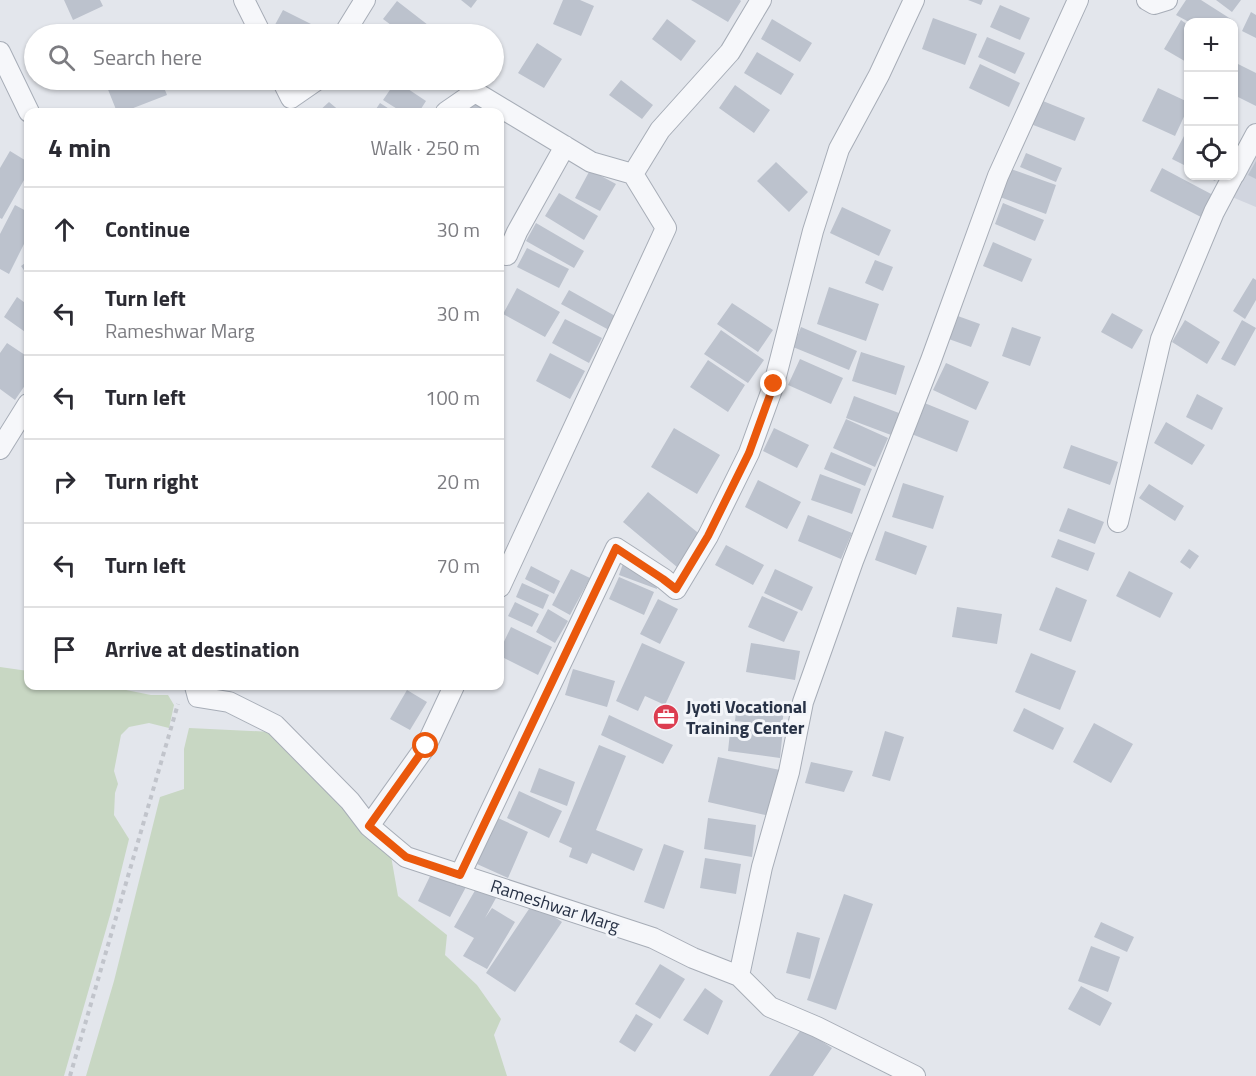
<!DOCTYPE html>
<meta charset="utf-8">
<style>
:root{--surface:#fff;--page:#f2f2f3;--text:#2b2b33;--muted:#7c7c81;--line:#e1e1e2}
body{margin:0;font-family:"Titillium Web",sans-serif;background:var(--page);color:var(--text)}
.controls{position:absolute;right:18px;top:18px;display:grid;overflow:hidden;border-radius:12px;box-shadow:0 2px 4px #0004}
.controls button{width:54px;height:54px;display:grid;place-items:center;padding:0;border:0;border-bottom:2px solid var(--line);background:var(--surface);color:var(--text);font:30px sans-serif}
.stop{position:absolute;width:18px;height:18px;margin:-14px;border:4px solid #ea580c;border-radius:50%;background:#fff}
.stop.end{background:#ea580c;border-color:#fff;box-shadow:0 2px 6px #0008}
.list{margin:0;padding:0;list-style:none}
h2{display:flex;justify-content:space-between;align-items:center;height:78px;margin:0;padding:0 24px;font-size:26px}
h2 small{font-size:20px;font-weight:400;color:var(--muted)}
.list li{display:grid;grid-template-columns:39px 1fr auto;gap:18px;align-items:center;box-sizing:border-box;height:84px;padding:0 24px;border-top:2px solid var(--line)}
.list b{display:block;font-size:22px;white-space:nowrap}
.list p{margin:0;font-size:20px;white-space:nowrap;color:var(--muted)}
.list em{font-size:20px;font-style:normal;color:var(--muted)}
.icon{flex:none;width:33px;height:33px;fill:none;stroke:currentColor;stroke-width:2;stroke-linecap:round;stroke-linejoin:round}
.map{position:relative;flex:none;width:1256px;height:1076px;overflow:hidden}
.search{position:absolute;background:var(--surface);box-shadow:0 2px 4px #0004;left:24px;top:24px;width:480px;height:66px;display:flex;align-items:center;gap:15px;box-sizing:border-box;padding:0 21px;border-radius:33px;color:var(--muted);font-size:22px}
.panel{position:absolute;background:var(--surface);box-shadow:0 2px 4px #0004;left:24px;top:108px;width:480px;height:582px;border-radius:12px}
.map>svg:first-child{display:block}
.built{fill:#d1d5df}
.green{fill:#c8d7c3}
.building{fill:#bcc2cd}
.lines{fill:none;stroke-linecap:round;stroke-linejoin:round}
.street-casing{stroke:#a7adb7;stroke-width:22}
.path{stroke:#c1c4cb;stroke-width:4;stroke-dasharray:4.5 4.5;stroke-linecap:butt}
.street{stroke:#f6f7fa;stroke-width:20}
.route{stroke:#ea580c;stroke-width:8}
.labels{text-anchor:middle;stroke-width:6;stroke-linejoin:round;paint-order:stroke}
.poi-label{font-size:18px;font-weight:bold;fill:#293347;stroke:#f3f5f9;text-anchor:start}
.street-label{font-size:18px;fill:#293347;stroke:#f3f5f9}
</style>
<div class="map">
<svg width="1256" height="1076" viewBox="0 0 1256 1076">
<rect width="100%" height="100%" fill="#e3e6ec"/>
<path class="built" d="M1256,146V207L1232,197Z"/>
<path class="green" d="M0,667L28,671V686H106L151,695H168L174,705L169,728L149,723L129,727L121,735L114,771L118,784L115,793L114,815L129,839L111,912L64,1076H0Z
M189,728L273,732L391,856L398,896L447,935L445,955L477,985L501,1019L494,1035L507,1076H86L114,981L160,797L184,789V749Z"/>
<path class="building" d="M64,0H100L103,6L73,20Z
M461,0H477L471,8Z
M563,0H580L594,6L581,36L553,24Z
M691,0H740L741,1L728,22Z
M968,0H983L981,5Z
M1186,0H1201L1234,21L1233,22H1189L1176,15Z
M1216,0H1241L1232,12Z
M397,1L428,25L420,34H403L383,19Z
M1000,5L1030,18L1020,40L990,27Z
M283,10L323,30L321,34H270Z
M1251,12L1256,15V38L1242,31Z
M933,18L977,34L965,65L922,49Z
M667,19L696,41L681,61L652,39Z
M772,19L812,43L800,62L761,39Z
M1181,20L1188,25V63L1164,49Z
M378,27L389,34H372Z
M987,37L1025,53L1015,74L978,57Z
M537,43L562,59L544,88L518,73Z
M757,52L794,74L781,95L744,73Z
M1234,62L1256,73V106L1234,95Z
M980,64L1020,83L1009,107L969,88Z
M126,80H161L167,95L123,112H117L107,87Z
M621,80L653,105L642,119L609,95Z
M396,81L426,101L419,112H402L383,100Z
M735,85L770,110L754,133L719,108Z
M1158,88L1188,102V108L1175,136L1142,121Z
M474,94L508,116L500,129V112H462Z
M1038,99L1085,118L1075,141L1028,123Z
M329,102L341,112H318Z
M380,103L394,112H374Z
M1184,136L1188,138V167L1172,159Z
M10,151L28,162V173L2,219L0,218V168Z
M1026,153L1062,168L1056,182L1020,167Z
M1256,161V179L1248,175Z
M776,162L808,192L789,212L757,181Z
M1162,168L1213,195L1201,217L1150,191Z
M1011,169L1056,185L1046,214L1000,197Z
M590,170L616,184L600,211L575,198Z
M1205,176H1218L1215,181Z
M559,193L598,216L584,240L545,216Z
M1003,203L1044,220L1035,241L995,224Z
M15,205L28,212V236L9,274L0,269V234Z
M842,207L891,230L879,256L830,233Z
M536,223L584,251L574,268L526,241Z
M993,242L1032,259L1022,282L983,266Z
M527,248L569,269L559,288L517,267Z
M875,260L893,267L883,291L865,283Z
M28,261V276L21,266Z
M1253,278L1256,280V300L1245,319L1233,311Z
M829,287L879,304L866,341L817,324Z
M517,288L560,312L545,337L503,314Z
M569,290L617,317L609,330L561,304Z
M17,297L28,305V334L4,317Z
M732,303L773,330L758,352L717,324Z
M1112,313L1143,330L1132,349L1101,332Z
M955,315L980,324L971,347L946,338Z
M565,319L602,338L589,363L552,343Z
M1185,320L1220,342L1207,364L1172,342Z
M1242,320L1256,328L1235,366L1221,359Z
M801,327L857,351L849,370L793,347Z
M1012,327L1041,337L1030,366L1002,356Z
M721,330L764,360L748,383L704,354Z
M7,343L28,357V381L15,400L0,389V353Z
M861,352L905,366L896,395L852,381Z
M550,353L585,371L570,399L536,381Z
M800,359L843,378L831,404L788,385Z
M708,360L745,385L728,412L690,387Z
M946,363L989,382L976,410L933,390Z
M1197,394L1223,408L1212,430L1186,417Z
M854,396L899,413L891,435L846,418Z
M922,402L969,421L957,452L909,433Z
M846,419L888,438L875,467L833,448Z
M1166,422L1205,445L1192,465L1154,443Z
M674,428L720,455L697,494L651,467Z
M774,428L809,445L797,468L763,451Z
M1071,445L1118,462L1110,485L1063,468Z
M831,452L872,469L865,486L824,469Z
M820,474L861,489L852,514L811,500Z
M758,480L801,502L787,529L745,507Z
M903,483L944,496L933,529L892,517Z
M1149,484L1184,506L1175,521L1139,498Z
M648,492L702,536L677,567L623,522Z
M1068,508L1104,522L1095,544L1059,531Z
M808,515L852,533L841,559L798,541Z
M885,531L927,546L916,575L875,560Z
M1058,539L1095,553L1088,571L1051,557Z
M726,545L764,565L753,585L715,565Z
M1189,549L1199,556L1190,569L1180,562Z
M625,558L655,576L657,589L619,575Z
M531,566L560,581L554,594L525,579Z
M571,569L590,578L570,615L552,605Z
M775,569L813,587L802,611L764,593Z
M1129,571L1173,593L1160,618L1116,596Z
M619,577L654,592L644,615L609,599Z
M522,583L549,595L543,609L516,597Z
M1056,587L1087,600L1071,642L1039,630Z
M762,596L798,612L784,642L748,627Z
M658,599L678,609L660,644L640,634Z
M515,602L539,614L532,627L508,616Z
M957,607L1002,614L997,644L952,637Z
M548,609L568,621L555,643L536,632Z
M511,627L552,647L538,675L500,656V650Z
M642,643L685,662L665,705L645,696L638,711L616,701Z
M751,643L800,651L795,680L746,672Z
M1031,653L1076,671L1060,710L1015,692Z
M573,669L615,681L607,707L565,695Z
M407,690L427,702L410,730L390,719Z
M737,704L784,709L782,726L735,721Z
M1024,708L1064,728L1053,750L1013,731Z
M609,715L673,745L663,764L601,735Z
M731,723L783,729L780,758L728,751Z
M1094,723L1133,744L1111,783L1073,762Z
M885,731L904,737L890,781L872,776Z
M599,745L626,756L596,830L643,849L634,871L592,853L587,864L569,857L572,848L559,842Z
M718,757L780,770L770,816L708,802Z
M811,762L853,771L844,792L805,783Z
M539,768L575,782L567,806L530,792Z
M519,791L562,811L549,838L507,818Z
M498,818L528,832L508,878L477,864Z
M708,818L756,825L752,857L704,849Z
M664,844L684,851L664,909L644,902Z
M705,858L741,864L736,894L700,888Z
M433,870L466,887L450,917L418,901Z
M477,887L496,898L485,918L492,908L515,922L487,969L463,956L474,938L454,927Z
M844,894L873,904L836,1010L807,1000Z
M533,903L562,922L515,992L486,973Z
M1101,922L1134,937L1127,952L1094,937Z
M797,932L820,938L810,979L786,973Z
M1091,946L1120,957L1108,992L1078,981Z
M660,964L685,979L660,1019L635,1004Z
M1081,986L1112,1003L1100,1026L1068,1009Z
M705,988L723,1001L708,1035L683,1020Z
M636,1014L653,1024L635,1052L619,1042Z
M802,1028L832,1048L813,1076H769Z"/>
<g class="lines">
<defs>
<path id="street" d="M244,0L261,34
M1147,0L1154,4L1167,0
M344,34L365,0
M0,52L29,112
M282,80L291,98L317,80
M446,112L475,92L591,162L633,174L666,228L500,587
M633,174L660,130L730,52L761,0
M1234,175L1256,134
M507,255L517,232L565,146
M0,449L28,404
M1118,522L1161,339L1214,212L1233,176
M195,686L198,697L229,702L275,725L350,801L369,826L406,857L653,938L693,958L739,976L770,1007L817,1027L915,1076
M369,826L426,746L454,686
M460,875L616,548L664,579L676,589L708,536L749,453L774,384L813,231L839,149L879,75L914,0
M739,976L762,867L789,772L803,702L853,561L931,360L998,176L1078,0"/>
</defs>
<use href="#street" class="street-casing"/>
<path class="path" d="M70,1076L178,704"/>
<use href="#street" class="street"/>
</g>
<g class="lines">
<path class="route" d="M426,746L369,826L406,857L460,875L616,548L663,579L676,589L708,536L749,453L774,384"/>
</g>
<defs>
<symbol id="office-disc" viewBox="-11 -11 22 22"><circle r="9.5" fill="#dc3d50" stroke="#f3f5f9"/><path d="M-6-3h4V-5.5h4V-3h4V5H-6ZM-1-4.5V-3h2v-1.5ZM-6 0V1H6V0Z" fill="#fff"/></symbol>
</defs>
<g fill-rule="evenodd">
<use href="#office-disc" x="651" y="702" width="30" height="30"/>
</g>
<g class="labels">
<g class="poi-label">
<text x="686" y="713">Jyoti Vocational<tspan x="686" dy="21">Training Center</tspan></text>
</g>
<g class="street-label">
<text transform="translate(555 906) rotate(18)" y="6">Rameshwar Marg</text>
</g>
</g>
</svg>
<div class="controls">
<button>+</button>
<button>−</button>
<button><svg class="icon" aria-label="locate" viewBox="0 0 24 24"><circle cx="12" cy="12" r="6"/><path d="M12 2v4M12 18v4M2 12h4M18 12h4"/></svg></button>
</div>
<div class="stop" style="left:426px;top:746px"></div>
<div class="stop end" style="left:774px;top:384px"></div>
<div class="search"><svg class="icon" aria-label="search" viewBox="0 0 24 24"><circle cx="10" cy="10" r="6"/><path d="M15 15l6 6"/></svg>Search here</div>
<section class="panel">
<h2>4 min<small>Walk · 250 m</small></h2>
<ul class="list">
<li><svg class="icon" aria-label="ahead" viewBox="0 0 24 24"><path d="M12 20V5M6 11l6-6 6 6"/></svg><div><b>Continue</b></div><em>30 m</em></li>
<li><svg class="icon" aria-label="left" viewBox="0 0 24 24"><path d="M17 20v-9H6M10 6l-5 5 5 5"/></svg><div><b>Turn left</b><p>Rameshwar Marg</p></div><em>30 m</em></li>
<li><svg class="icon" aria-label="left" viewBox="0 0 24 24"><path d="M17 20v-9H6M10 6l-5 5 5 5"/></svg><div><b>Turn left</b></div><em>100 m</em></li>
<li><svg class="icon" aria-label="right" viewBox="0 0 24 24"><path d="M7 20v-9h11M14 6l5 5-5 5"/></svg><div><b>Turn right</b></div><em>20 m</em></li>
<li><svg class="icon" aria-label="left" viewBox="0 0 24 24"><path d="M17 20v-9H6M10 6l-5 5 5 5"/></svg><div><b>Turn left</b></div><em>70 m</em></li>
<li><svg class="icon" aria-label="arrive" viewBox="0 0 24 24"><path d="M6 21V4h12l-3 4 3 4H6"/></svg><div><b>Arrive at destination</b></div></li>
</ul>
</section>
</div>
